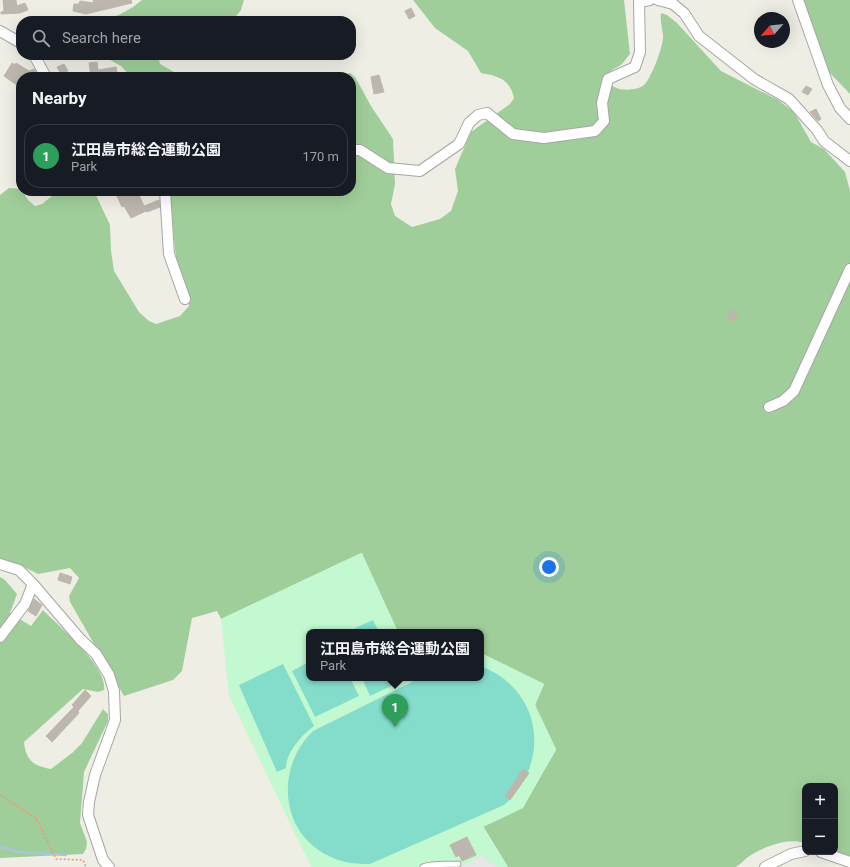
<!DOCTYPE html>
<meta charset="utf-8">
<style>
:root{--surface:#171b24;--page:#20242c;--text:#f1f3f6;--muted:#9ea1a6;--line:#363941;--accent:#b45309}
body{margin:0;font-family:Roboto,"Noto Sans JP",sans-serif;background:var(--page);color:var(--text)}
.controls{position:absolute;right:12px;bottom:12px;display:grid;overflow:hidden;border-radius:8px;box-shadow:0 4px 16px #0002}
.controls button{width:36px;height:36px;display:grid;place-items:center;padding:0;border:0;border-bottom:1px solid var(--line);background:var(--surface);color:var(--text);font:20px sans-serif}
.compass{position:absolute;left:754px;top:12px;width:36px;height:36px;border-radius:50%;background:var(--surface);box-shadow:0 4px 16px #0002;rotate:243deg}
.you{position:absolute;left:549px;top:567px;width:14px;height:14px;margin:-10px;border:3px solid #fff;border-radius:50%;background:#1a73e8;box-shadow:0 0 0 6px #1a73e833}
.badge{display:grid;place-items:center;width:26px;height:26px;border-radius:50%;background:var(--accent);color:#fff;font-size:13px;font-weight:700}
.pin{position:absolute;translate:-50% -33px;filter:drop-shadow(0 1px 2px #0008)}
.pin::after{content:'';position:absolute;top:21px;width:14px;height:12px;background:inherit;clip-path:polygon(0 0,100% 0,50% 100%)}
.popup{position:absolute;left:306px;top:629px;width:178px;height:52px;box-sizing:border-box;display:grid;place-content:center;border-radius:8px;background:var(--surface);filter:drop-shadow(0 1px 3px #0005);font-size:13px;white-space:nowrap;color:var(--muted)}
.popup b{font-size:15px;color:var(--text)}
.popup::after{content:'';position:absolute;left:50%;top:100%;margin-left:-8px;border:8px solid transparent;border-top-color:var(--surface)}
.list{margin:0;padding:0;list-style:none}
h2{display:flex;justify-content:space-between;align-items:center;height:52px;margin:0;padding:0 16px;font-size:17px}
h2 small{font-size:13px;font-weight:400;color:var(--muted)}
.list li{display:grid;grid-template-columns:26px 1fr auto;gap:12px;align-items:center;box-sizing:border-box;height:64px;margin:0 8px 8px;padding:0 8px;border:1px solid var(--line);border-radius:16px}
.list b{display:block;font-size:15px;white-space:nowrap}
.list p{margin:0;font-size:13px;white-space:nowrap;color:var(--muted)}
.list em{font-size:13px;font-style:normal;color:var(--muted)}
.icon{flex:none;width:22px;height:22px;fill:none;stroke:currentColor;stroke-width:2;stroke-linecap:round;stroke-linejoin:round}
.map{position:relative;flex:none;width:850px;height:867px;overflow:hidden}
.search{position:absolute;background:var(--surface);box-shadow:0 4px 16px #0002;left:16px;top:16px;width:340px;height:44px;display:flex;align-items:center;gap:10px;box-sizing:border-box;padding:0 14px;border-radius:16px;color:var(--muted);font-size:15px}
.panel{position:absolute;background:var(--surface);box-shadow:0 4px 16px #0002;left:16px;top:72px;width:340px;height:124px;border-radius:16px}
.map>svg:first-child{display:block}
.forest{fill:#a0ce9a}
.park{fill:#c3f9d1}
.pitch{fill:#84ddcb}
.parking{fill:#e7e7e7}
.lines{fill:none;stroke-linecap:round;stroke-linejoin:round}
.stream{stroke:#a6c6dc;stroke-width:2.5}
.building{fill:#bcb7ae;stroke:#c1b7a7}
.service-casing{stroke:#a6a6a6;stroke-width:7}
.minor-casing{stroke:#a6a6a6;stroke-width:12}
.path{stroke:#f7956e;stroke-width:1.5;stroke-dasharray:2 2;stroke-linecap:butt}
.service{stroke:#fff;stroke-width:5}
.minor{stroke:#fff;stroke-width:10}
</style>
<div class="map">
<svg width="850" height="867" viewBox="0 0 850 867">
<rect width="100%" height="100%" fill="#efeee5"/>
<path class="forest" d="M142,0H244L241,10L232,21H73C84,18 92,20 102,19C117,18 131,9 142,0Z
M413,0H624L630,54C627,57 625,61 622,64C618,68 610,68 609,76C605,92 637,93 645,84C652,76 664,45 663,35C662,27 660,21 661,13L667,15L677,23L721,71L778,100L794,112L811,142L824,149L845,172L850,191V859L835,852V786H805V843C788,837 763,847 748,857C744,860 741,864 736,867H508L483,826L523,807L556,750L535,705L544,684L481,653V632H398L361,553L221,619L217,611L192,618L182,671L173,680L124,696L70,602L69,596L79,578L70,568L38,574L26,568L0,563V195L9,188L21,189L28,200L35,206L42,204L52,196L50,191H94L110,225L111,251L114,271L139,312L149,321L156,324L180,316L189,306L188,292L176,258L169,191H351V77H339L350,73L355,77L371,106L393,139L395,184L391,204L395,216L412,227L440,219L451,211L458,191L455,169L471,132L510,104L514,98C510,79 498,76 481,73L468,51L435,28Z
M803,0H850V94L827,70Z
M101,55H158L160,64L183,77H131L121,66Z
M0,577L5,580L17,594L10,613L31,626L43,610C59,627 108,666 104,690L98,692L83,689L24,742C26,761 34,766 51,769L72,753L82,743L103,709L108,714V721L84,772L80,823L87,842L86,849L83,854L0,858Z"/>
<path class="park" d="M362,553L398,632H309V678H481V653L544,684L535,705L556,749L523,808L483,827L508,867H311L229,696L221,619Z"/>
<path class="pitch" d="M373,620L379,632H347Z
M309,662V678H350L359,696L315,717L292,671Z
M283,664L314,726C303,734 286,752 286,768L277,772L239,685Z
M481,666C542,690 552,762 504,805L370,864C360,864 351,864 342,861C282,844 271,772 313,731L420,678H481Z
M362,678H401L402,681L370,696Z"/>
<path class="parking" d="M482,855L496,867H458L464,866Z"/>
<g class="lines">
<path class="stream" d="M0,847L20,852L66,855"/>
</g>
<path class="building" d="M3,0H16L17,6L25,3L28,10L20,13L1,14V12L4,11Z
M93,0H131L132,3L86,14L73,11L74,4H79L80,1L94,3Z
M411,8L415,16L409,19L405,11Z
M97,62L98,70L116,67L118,77H91L89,63Z
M12,63L15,65L16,63L29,71L34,69L37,74L35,75L38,77H21V88L4,76Z
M64,64L68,71L61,74L57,67Z
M379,75L384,92L374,94L371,77Z
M806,86L812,89L808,95L802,92Z
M816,109L821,119L818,121L810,112Z
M127,191H137L144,206L159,200L160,207L147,212L146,211L131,218L124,206L122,207L117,196Z
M731,310L738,313L735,321L728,319Z
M60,573L72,577L70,584L58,580Z
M34,599L42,605L36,616L28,611Z
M85,690L91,696L78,711L79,713L52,742L46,736L74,707L72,705Z
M523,769L529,773L510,800L505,796Z
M467,837L476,855L462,861L459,855L456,857L450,845Z"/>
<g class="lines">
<defs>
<path id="service" d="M423,867C432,863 448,865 458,864"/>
<path id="minor" d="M658,0L673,4L684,13L699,36L754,79L789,99L817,130L824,141L850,161
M798,0L828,85L840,108L850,119
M0,31L21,43
M34,55L46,77
M351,150H360L388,168L420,171L459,144L469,123L478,115L487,113L513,134L544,138L595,131L604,121L602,103L608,79L635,67L640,52L639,2L650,0
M165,191L169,254L185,299
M769,407L783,401L794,391L850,269
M0,564L19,570L33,584L80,639L96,654L109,675L114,691L115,720L95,775L89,802L88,815L103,860L109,867
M0,637L25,604L33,584
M821,852L850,862
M765,867L791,854L805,851"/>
</defs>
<use href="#service" class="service-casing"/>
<use href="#minor" class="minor-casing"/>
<path class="path" d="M0,795L36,818L56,859L83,860L86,867"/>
<use href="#service" class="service"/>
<use href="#minor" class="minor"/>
</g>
</svg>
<div class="controls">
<button>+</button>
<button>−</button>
</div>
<svg class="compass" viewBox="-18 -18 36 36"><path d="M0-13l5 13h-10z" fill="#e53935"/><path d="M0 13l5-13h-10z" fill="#9ea1a6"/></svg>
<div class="you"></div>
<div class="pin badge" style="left:395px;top:727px;background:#2e9e5b">1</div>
<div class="popup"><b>江田島市総合運動公園</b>Park</div>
<div class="search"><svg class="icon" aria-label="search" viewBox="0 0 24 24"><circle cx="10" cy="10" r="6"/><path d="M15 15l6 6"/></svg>Search here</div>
<section class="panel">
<h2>Nearby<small></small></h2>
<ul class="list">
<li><span class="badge" style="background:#2e9e5b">1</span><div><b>江田島市総合運動公園</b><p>Park</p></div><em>170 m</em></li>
</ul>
</section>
</div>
